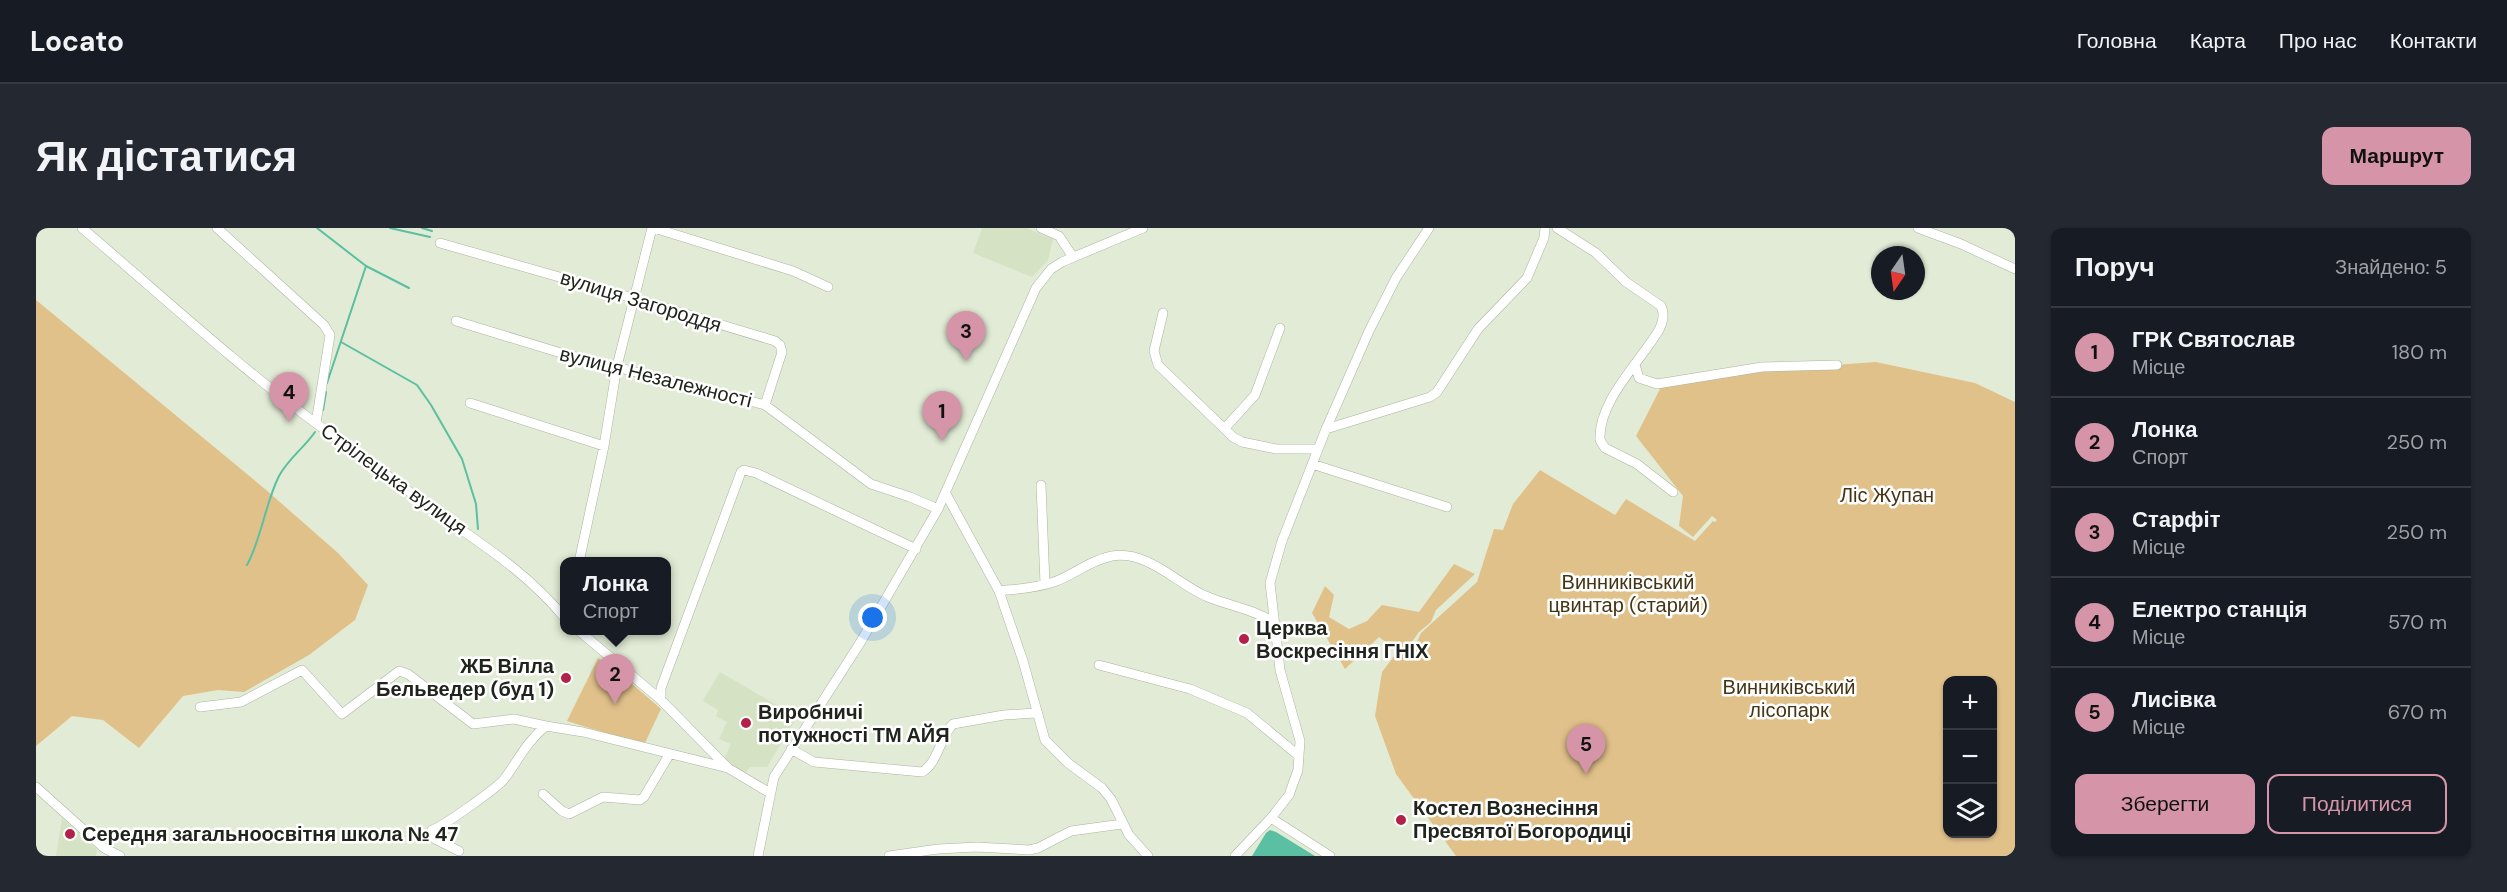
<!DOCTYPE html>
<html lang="uk">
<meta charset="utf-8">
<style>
:root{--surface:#171b24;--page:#242831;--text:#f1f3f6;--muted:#9ea1a6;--line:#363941;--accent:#d594a8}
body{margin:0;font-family:"DM Sans",sans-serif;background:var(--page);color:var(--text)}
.controls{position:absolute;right:18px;bottom:18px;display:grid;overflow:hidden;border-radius:12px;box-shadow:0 2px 4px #0004}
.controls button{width:54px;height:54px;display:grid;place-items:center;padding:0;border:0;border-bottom:2px solid var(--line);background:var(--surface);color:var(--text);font:30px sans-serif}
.compass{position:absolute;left:1835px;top:18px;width:54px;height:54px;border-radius:50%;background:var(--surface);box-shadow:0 2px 4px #0004;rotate:193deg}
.you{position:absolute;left:837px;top:390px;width:21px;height:21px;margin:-15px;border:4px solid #fff;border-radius:50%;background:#1a73e8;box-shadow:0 0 0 9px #1a73e833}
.badge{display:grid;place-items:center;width:39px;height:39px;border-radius:50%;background:var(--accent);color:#111;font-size:20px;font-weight:700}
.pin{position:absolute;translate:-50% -50px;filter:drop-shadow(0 2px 3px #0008)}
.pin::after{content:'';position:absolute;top:32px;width:21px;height:18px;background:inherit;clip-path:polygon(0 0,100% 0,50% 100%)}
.popup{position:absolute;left:524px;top:329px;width:111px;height:78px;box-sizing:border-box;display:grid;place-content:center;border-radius:12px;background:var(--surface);filter:drop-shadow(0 2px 4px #0005);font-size:20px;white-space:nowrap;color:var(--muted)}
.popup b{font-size:22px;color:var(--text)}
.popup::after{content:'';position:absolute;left:50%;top:100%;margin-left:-12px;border:12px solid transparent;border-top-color:var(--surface)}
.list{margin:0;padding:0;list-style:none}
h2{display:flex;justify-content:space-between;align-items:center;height:78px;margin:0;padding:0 24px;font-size:26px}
h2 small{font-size:20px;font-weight:400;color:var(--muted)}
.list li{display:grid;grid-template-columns:39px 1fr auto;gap:18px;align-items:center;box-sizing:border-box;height:90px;padding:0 24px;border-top:2px solid var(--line)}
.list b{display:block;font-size:22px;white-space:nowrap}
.list p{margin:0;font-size:20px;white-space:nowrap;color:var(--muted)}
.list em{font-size:20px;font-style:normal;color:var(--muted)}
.actions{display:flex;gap:12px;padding:18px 24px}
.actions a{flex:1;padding:14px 0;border:2px solid var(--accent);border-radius:12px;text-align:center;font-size:21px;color:var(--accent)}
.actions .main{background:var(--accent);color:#111}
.icon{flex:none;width:33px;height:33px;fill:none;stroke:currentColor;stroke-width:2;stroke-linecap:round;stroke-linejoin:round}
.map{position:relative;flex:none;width:1979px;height:628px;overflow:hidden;border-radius:12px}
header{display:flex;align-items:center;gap:36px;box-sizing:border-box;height:84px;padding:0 30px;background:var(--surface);border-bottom:2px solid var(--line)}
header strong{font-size:28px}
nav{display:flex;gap:33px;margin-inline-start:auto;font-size:21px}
.intro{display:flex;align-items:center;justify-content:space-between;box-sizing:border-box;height:144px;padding:0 36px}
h1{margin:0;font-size:42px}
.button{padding:15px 27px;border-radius:12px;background:var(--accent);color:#111;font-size:21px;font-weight:700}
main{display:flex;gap:36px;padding:0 36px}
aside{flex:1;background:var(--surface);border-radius:12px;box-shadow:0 2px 4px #0004}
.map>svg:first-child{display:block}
.built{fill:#d5e2c4}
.green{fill:#e1c18a;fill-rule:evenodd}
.water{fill:#5abfa3}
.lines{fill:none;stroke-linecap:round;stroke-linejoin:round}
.stream{stroke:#5abfa3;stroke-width:2}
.minor-casing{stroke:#abb49f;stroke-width:10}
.minor{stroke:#fff;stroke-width:9}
.poi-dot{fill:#b32148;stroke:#fff;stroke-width:2}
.labels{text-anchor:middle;stroke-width:5;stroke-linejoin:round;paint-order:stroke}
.street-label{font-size:20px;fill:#20241c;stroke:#fff}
.park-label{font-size:20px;fill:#463515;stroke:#fff}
.poi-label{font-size:20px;font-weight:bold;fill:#20241c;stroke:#fff;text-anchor:start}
</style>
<header>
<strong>Locato</strong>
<nav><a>Головна</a><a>Карта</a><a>Про нас</a><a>Контакти</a></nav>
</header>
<div class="intro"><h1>Як дістатися</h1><a class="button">Маршрут</a></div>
<main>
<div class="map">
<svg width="1979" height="628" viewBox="0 0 1979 628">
<rect width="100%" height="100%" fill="#e1ebd5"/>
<path class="built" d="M946,0H990L1017,11L1012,32L996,49L937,25Z
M684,444L761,489L731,539H714L708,546L688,531L695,516L683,511L691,494L680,488L682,482L667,473Z
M26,590L61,622L60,628H20Z"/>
<path class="green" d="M0,72L229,261L302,325L332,357L319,392L273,427L208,464L182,462L147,468L103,520L67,492L36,488L0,518Z
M1840,134L1939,155L1979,174V628H1420L1360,546L1339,488L1346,444L1362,423L1343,409L1309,441L1276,385L1289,358L1298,367L1293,389L1313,401L1331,393L1346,377L1383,384L1418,336L1439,346L1400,382L1395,394L1383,404L1375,415V427L1385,405L1441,354L1458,301L1467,302L1477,276L1504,242L1579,287L1590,271L1659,313L1677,293L1679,294L1681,292L1676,288L1657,309L1643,298L1647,268L1600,208L1625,159L1726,142ZM1912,452H1956V606H1912Z
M562,430L595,455L625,481L608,517L531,493Z"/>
<path class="water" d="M1234,602L1240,604L1279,628H1216L1230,605Z"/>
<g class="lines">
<path class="stream" d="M281,0L330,38L373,60
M354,0L394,9
M386,0L396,3
M305,114L381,157L395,177L426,231L440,276L442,301
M291,155L330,38
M287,182L290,164
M211,337C226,309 229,276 243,248C252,231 268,220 279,204"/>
<defs>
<path id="minor" d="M46,0C124,66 199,136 281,196C323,226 364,257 406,288C452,321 490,344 528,389
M181,0L288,97L294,107L280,195
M618,0L757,43L792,59
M1005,0L1023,8L1037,29
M1521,0L1560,25L1590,54L1625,78C1629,86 1627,94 1623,102C1604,134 1562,173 1564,212L1569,220L1601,236L1637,264
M1882,0L1925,16L1979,41
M404,15L597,70L739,113L744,117L746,124L729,177
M1127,85L1118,123L1122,137L1197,209L1206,214L1240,221H1282
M420,93L525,125L729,177L835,256L874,269L902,281
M1599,137L1603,150L1621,156L1726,139L1801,137
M434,175L568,218
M1189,200L1219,167L1244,100
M1290,201L1394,169L1401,164L1442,101L1491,50L1508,10L1509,0
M1276,236L1411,279
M1005,257L1009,356
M910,266L963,363L987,433L1009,512L1032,535L1066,560L1075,571L1093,607L1112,628
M543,334L568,218L581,138L616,0
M963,363C980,361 1001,360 1018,354C1038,347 1054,332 1076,328C1112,322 1142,357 1172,369C1194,378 1217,381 1237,394
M542,402L625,472L692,540L734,565
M1063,437L1154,461L1211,485L1263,528
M625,472V460L705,244L708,242L720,245L880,321
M164,479L205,474L266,442L306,486L363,443L372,446L437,496L478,491L510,498
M755,521L778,534L886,544C902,535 904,509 917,496L968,487L1000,485
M0,559L68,620L84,628
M507,566L526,583L533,586L567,569L604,572L608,569L633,527
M1235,590L1294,628
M423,623L399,611L396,602C406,599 463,559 469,550C483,531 491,513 510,498L547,504L692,540
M722,628L738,549L824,415L902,281L1000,60L1015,41L1026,34L1107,0
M853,628L902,621L941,619L993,622L1002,620L1035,603L1086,596
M1199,628L1235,590L1253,567L1262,542L1264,513L1244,442L1234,355L1246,313L1290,201L1333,103L1360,50L1393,0"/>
</defs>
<use href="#minor" class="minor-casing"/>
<use href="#minor" class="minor"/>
</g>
<g class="poi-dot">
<circle cx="1208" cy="411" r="6"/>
<circle cx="530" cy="450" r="6"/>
<circle cx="710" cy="495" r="6"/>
<circle cx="1365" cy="592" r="6"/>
<circle cx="34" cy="606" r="6"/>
</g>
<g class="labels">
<g class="street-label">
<text transform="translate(605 73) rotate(17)" y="7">вулиця Загороддя</text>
<text transform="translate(620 149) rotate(14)" y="7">вулиця Незалежності</text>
<text transform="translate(358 251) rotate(36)" y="7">Стрілецька вулиця</text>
</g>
<g class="park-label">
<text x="1851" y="274">Ліс Жупан</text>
<text x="1592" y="361">Винниківський<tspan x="1592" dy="23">цвинтар (старий)</tspan></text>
<text x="1753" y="466">Винниківський<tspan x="1753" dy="23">лісопарк</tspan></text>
</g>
<g class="poi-label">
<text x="1220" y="407">Церква<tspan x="1220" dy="23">Воскресіння ГНІХ</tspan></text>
<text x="518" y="445" text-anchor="end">ЖБ Вілла<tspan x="518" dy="23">Бельведер (буд 1)</tspan></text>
<text x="722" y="491">Виробничі<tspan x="722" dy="23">потужності ТМ АЙЯ</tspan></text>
<text x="1377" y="587">Костел Вознесіння<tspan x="1377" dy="23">Пресвятої Богородиці</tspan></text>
<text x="46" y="613">Середня загальноосвітня школа № 47</text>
</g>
</g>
</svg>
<div class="controls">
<button>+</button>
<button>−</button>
<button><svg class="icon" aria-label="layers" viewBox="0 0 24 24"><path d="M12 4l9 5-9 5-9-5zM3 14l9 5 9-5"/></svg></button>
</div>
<svg class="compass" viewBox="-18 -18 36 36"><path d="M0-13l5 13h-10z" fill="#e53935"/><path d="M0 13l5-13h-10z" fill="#9ea1a6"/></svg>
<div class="you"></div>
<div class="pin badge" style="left:906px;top:213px">1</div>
<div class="pin badge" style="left:579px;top:476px">2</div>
<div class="popup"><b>Лонка</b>Спорт</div>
<div class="pin badge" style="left:930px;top:133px">3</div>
<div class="pin badge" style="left:253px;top:194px">4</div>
<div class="pin badge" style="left:1550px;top:546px">5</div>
</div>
<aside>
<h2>Поруч<small>Знайдено: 5</small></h2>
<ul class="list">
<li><span class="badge">1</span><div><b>ГРК Святослав</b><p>Місце</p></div><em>180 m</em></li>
<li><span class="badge">2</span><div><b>Лонка</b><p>Спорт</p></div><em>250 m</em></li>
<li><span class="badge">3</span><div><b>Старфіт</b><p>Місце</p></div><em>250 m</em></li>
<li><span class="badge">4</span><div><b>Електро станція</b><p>Місце</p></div><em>570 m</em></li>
<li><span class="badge">5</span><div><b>Лисівка</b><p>Місце</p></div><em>670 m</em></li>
</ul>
<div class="actions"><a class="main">Зберегти</a><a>Поділитися</a></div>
</aside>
</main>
